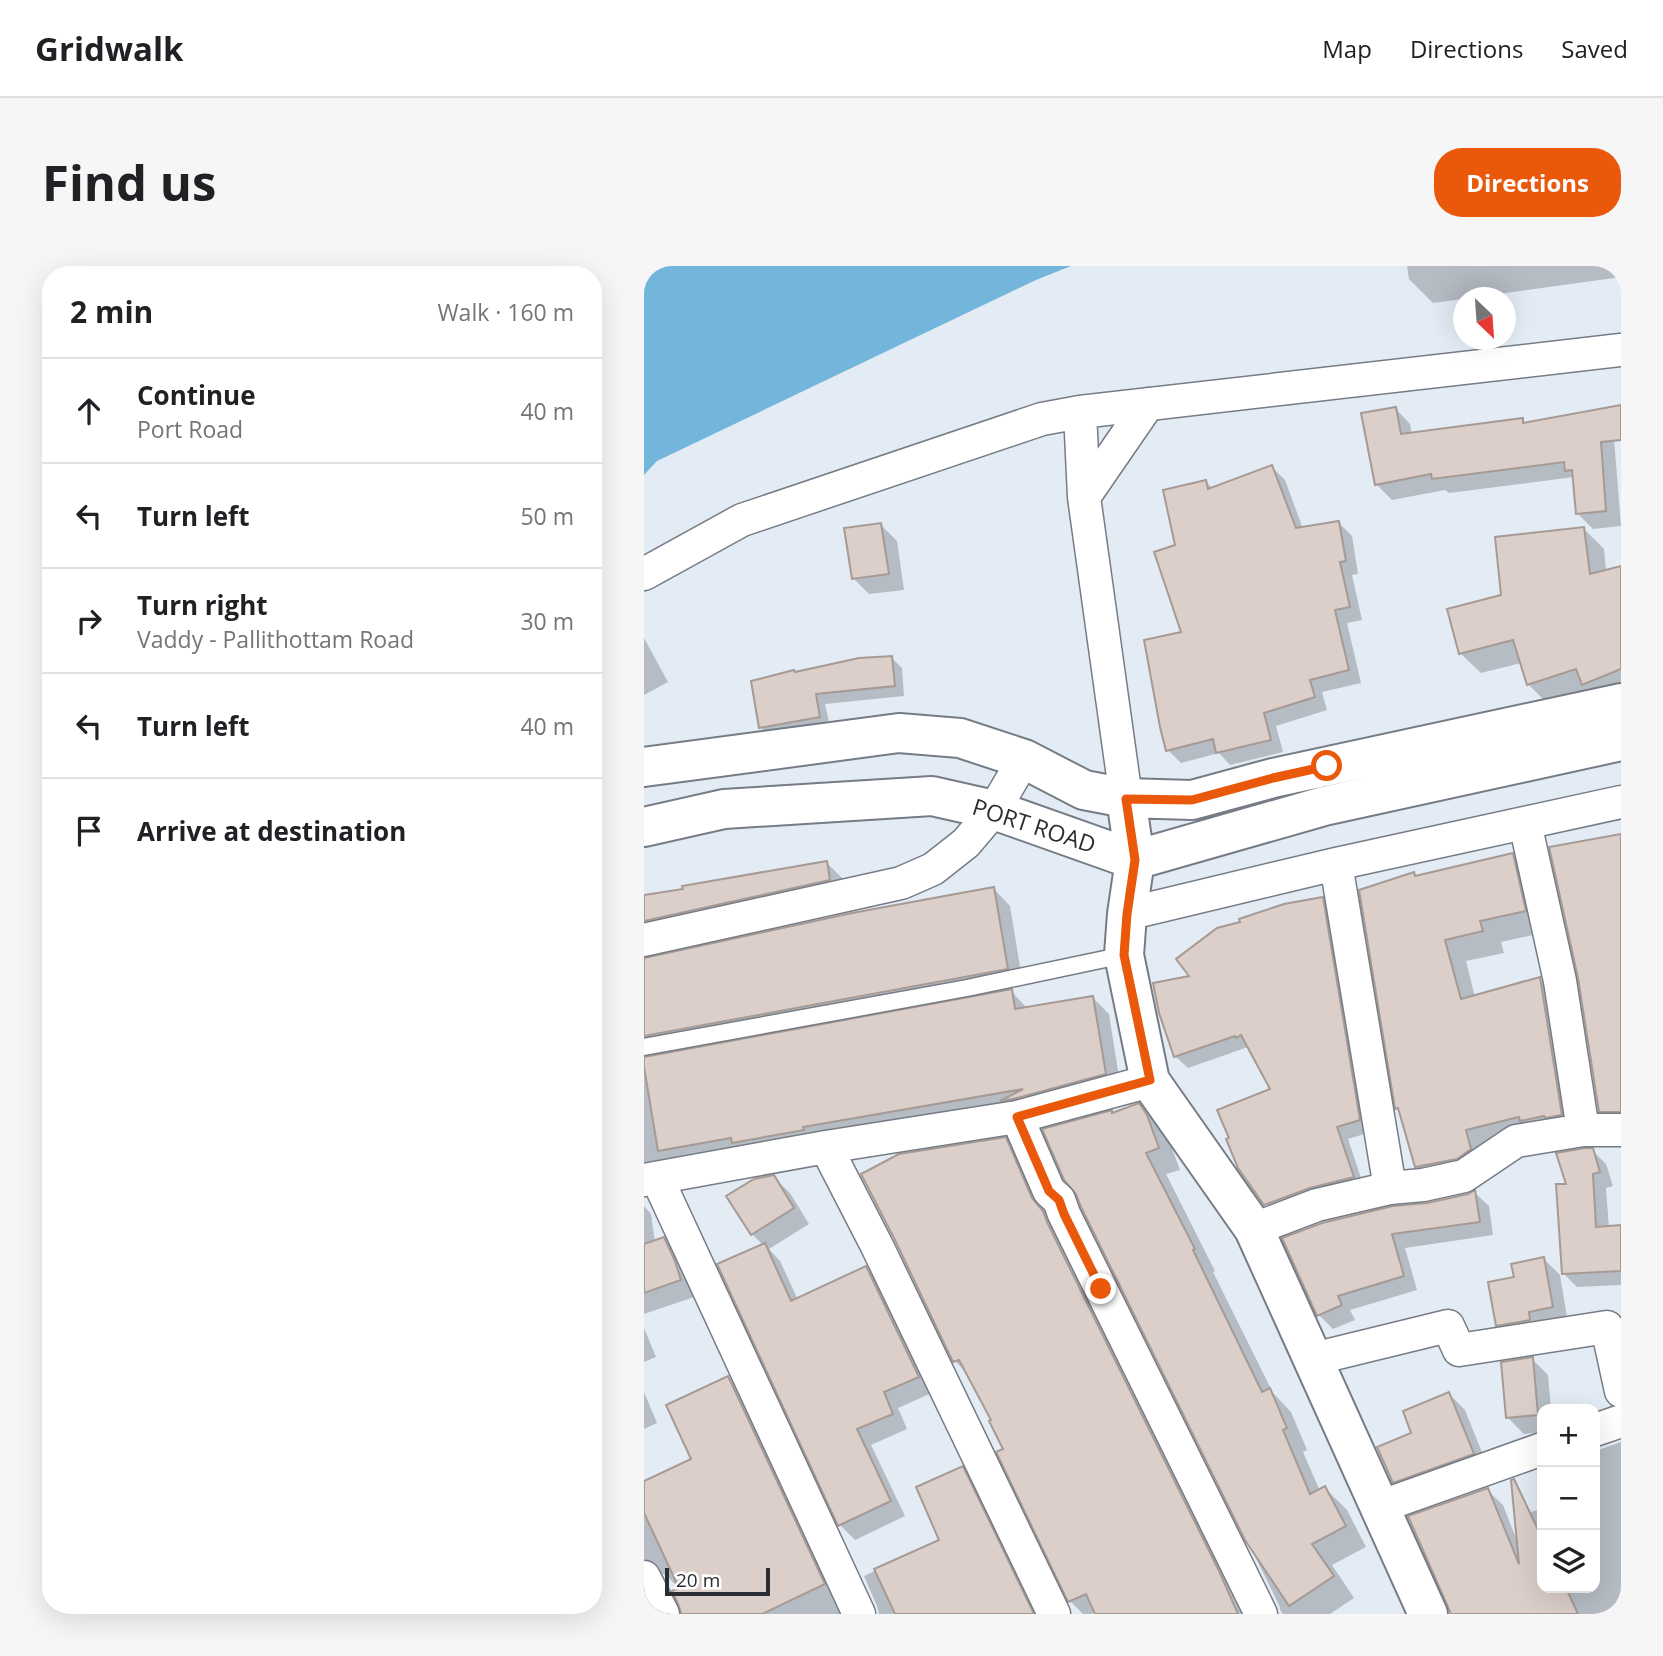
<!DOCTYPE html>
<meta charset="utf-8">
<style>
:root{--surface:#fff;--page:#f6f6f6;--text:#202124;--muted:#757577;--line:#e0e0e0;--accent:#ea580c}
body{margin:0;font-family:"Open Sans",sans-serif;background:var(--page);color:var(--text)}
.controls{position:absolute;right:21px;bottom:21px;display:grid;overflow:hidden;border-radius:14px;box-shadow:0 7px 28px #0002}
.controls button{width:63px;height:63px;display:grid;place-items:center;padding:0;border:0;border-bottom:2px solid var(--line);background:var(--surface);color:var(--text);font:35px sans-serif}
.compass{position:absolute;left:809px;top:21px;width:63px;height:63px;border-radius:50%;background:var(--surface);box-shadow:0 7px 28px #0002;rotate:155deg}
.scale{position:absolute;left:21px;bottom:18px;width:105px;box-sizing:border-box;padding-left:7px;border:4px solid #2a2d31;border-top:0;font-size:19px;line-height:24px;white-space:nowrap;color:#2a2d31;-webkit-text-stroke:5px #fff;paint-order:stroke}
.stop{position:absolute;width:21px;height:21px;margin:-16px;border:5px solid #ea580c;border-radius:50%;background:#fff}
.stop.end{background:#ea580c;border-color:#fff;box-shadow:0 2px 7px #0008}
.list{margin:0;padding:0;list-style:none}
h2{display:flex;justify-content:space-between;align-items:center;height:91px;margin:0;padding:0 28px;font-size:30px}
h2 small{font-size:23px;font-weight:400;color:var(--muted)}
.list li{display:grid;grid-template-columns:46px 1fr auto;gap:21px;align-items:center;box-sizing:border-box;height:105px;padding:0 28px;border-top:2px solid var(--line)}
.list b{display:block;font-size:26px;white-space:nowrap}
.list p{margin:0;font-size:23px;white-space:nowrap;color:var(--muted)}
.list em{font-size:23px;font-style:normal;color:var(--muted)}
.icon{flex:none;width:38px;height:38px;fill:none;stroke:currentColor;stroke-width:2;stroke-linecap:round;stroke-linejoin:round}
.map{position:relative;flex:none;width:977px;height:1348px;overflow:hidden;border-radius:28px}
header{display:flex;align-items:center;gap:42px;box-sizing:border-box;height:98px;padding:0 35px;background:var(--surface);border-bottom:2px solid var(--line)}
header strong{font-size:33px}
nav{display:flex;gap:38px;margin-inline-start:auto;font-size:24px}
.intro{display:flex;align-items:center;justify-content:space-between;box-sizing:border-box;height:168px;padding:0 42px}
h1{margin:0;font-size:49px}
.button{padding:18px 32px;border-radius:28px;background:var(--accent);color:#fff;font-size:24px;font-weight:700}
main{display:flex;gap:42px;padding:0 42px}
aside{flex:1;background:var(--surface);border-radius:28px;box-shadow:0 7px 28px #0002}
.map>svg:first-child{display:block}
.water{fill:#74b6db}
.shadow{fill:#0003}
.building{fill:#dccec9;stroke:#a69a95;stroke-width:2}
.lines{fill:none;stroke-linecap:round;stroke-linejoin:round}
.service-casing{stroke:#767c86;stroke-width:19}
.minor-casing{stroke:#767c86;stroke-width:35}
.tertiary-casing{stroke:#767c86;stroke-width:42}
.service{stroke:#fff;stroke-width:16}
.minor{stroke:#fff;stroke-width:32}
.tertiary{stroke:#fff;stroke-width:38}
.route{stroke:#ea580c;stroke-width:9}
.labels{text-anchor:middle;stroke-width:7;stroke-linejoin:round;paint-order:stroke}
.street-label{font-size:23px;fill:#2a2d31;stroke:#fff}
</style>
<header>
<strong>Gridwalk</strong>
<nav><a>Map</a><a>Directions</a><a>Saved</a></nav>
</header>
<div class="intro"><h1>Find us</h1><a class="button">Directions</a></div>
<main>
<aside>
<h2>2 min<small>Walk · 160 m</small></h2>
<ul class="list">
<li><svg class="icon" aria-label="ahead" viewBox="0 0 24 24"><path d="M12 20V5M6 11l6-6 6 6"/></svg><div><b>Continue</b><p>Port Road</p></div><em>40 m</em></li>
<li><svg class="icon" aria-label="left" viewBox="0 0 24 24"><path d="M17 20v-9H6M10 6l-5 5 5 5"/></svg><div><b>Turn left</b></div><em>50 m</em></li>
<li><svg class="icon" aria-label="right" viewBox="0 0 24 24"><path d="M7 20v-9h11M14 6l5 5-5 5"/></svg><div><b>Turn right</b><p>Vaddy - Pallithottam Road</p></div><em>30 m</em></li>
<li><svg class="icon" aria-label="left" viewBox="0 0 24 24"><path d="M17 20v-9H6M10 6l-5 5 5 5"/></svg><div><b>Turn left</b></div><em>40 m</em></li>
<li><svg class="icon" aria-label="arrive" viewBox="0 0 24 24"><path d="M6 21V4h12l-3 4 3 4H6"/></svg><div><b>Arrive at destination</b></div></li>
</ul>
</aside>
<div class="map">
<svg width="977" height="1348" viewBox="0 0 977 1348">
<rect width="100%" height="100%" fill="#e3ebf5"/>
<path class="water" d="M0,0H427L392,14L13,195L0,209Z"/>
<path class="shadow" d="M763,0H977V11L789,37L765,13Z
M751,142L766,158L768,169L878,154L882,158L969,160L977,260L949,263L933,247L930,211L805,227L801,224L748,234L732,218Z
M628,201L641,214L659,263L695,257L708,270L714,308L708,309L718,354L703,357L717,417L678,426L683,444L632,460L639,486L586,499L575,487L537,497L524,484L539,368L533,280L562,216L569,223Z
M237,259L253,275L260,324L225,328L209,312Z
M940,263L960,283L962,305L977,302V431L904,438L884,418L877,397L837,407L816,387L859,331Z
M0,372L24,416L0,429Z
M247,391L258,402L260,430L181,438L186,461L127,472L117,462L151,407Z
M977,567V862H973L956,845L966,571Z
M868,589L890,610L902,666L857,676L860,687L822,695L831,731L896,713L917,734L939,870L895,872L794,922L772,900L757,846L753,842L770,608L773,611Z
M183,597L199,613L202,630L0,682V631Z
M350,623L366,640L379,719L110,769L111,772L367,725L384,743L448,731L465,748L477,824L0,922V694Z
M678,633L691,645L727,866L704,873L721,924L634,951L622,938L628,824L604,781L544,802L531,790L548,712Z
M494,839L516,861L524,872L536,904L522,908L571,1005L569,1006L629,1127L647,1146L663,1184L659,1186L676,1225L681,1222L703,1244L722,1281L688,1299L710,1332L686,1348H639L637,1346L635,1339L439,940L469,848Z
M361,873L377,889L403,950L415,962L603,1348H453L452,1346L447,1348H439L426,1335L350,1155L327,1111L311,1095Z
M948,884L962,898L969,920L962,922L965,962L977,967V1019L933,1021L919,1007L924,919Z
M129,911L146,927L165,958L125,983L136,995L154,1034L222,1002L237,1017L290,1126L254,1142L263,1163L227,1179L261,1250L211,1274L196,1259L120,980L108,968Z
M831,927L845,940L849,969L761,982L773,1024L706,1044L711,1054L689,1063L675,1049L749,942L783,939Z
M0,940L7,948L11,977L20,974L36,990L53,1030L0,1048Z
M900,993L916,1009L924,1057L870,1075L854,1059L872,1012Z
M0,1062L12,1091L0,1096Z
M888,1093L904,1109L907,1143H898V1166L880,1168L864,1152Z
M84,1112L100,1128L202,1348H60L22,1309L18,1308L9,1310L0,1318V1217L50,1194Z
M0,1126L13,1157L0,1163Z
M805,1128L821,1144L845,1204L766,1232L750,1216L770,1168Z
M977,1176V1348H809L843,1224L859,1239L873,1275L872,1250L898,1243V1322H951V1184L957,1183Z
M318,1202L334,1219L380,1313L389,1348H235L233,1340L220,1310L297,1274Z"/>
<path class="building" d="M977,139V174L957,176L962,245L932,248L928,204L921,205L920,196L788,213L787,208L731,219L717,147L752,141L757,168L879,152V157Z
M628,199L652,262L695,255L702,295L696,296L706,341L691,344L705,404L666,414L671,431L620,447L627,474L572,487L569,473L522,485L516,461L500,374L537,366L510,286L531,279L519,224L562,214L564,223Z
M237,257L245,308L208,313L200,262Z
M940,261L946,308L977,300V403L938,419L932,403L883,419L869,374L815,388L803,343L857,329L851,271Z
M248,390L251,420L172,428L176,451L115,462L107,415L150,404L151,406L215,392Z
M977,568V846H955L934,712L905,581Z
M869,587L882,645L836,655L839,665L801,674L817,733L896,711L918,849L901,852L900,850L876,855L875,851L822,864L827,883L813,893L771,901L754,842L751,843L715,624L770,606L771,610Z
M183,595L186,614L0,655V629L39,623L38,620Z
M350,621L364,703L0,770V692L208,647Z
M679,631L716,854L693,861L710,911L666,922L620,939L594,902L582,873L585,872L573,844L626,823L597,769L592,772L591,770L530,791L515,747L509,717L545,710L532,693L573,662L596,656L595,653L640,638Z
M368,723L371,743L449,730L462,808L369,833L356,835L379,823L159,861L160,864L88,877L87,872L14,885L0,801V791Z
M495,837L503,849L515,882L502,887L551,983L549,984L618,1126L626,1122L643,1162L639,1164L666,1228L681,1220L702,1260L668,1278L690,1310L645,1340L601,1274L437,941L432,928L420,914L398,863L468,844V847Z
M362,871L388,932L399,945L403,956L575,1305L594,1348H451L442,1328L424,1336L352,1186L359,1183L345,1155L347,1154L315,1094L309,1096L250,972L217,908L255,888Z
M941,882H949L956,906L949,908L952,961L977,959V1005L918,1008L912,918H922L912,887Z
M130,909L150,942L107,969L82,930L110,913Z
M831,924L836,956L748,968L760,1010L694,1030L698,1039L673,1050L638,972L678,957L749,940L783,937L824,928Z
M20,971L31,995L37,1014L0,1027V978Z
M121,977L147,1035L222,1000L275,1111L240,1126L249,1148L213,1163L247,1235L194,1260L73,998Z
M900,991L909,1041L885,1046L886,1054L852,1060L844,1016L870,1011L867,998Z
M889,1091L894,1149L862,1152L857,1096Z
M84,1110L181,1318L118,1348H37L35,1340L28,1325L35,1322L0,1247V1215L47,1193L22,1139Z
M805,1126L830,1188L749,1217L733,1181L767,1167L759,1145Z
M319,1200L390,1348H251L230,1303L295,1274L272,1221Z
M870,1213L898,1272V1322H922L934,1348H807L764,1250L844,1222L875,1298L867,1214Z"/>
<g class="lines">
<defs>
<path id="service" d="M0,781L323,722L480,689"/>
<path id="minor" d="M440,231L504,138
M0,308L98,254L398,153L436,146
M482,532L440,231L436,146L977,84
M881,557L916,715L939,864
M692,598L746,922
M483,648L692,598L977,536
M0,674L257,617L289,603L322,577L350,544L380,493
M373,851L405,925L415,934L420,948L617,1348
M182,881L233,980L410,1348
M13,912L215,1348
M0,914L182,881L373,851L506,815
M610,963L673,939L746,922L779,919L820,910L872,875L939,864H977
M669,1093L804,1060L815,1084L963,1061L977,1125
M951,1164L977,1155
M735,1241L898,1183
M0,1311L19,1348"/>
<path id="tertiary" d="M0,501L255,467L316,472L380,493L440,524L482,532L548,534L629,512L977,437
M482,532L491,594L483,648L480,689L506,815L610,963L784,1348
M0,561L80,543L288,530L350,544L491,594L680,540L977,475"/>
</defs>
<use href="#service" class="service-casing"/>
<use href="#minor" class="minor-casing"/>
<use href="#tertiary" class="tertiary-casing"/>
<use href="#service" class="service"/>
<use href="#minor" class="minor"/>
<use href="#tertiary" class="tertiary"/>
</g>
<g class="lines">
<path class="route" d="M457,1023L420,948L415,934L405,925L373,851L506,814L480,689L483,648L491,594L482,533L548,534L629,512L683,500"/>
</g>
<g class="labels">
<g class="street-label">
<text transform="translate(390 560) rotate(18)" y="8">PORT ROAD</text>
</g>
</g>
</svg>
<div class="controls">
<button>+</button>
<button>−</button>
<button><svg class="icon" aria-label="layers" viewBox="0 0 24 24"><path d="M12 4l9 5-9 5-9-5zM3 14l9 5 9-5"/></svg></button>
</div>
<svg class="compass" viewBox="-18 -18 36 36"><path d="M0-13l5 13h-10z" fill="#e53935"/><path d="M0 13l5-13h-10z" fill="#757577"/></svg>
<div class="scale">20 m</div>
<div class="stop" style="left:683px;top:500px"></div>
<div class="stop end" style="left:457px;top:1023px"></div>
</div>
</main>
